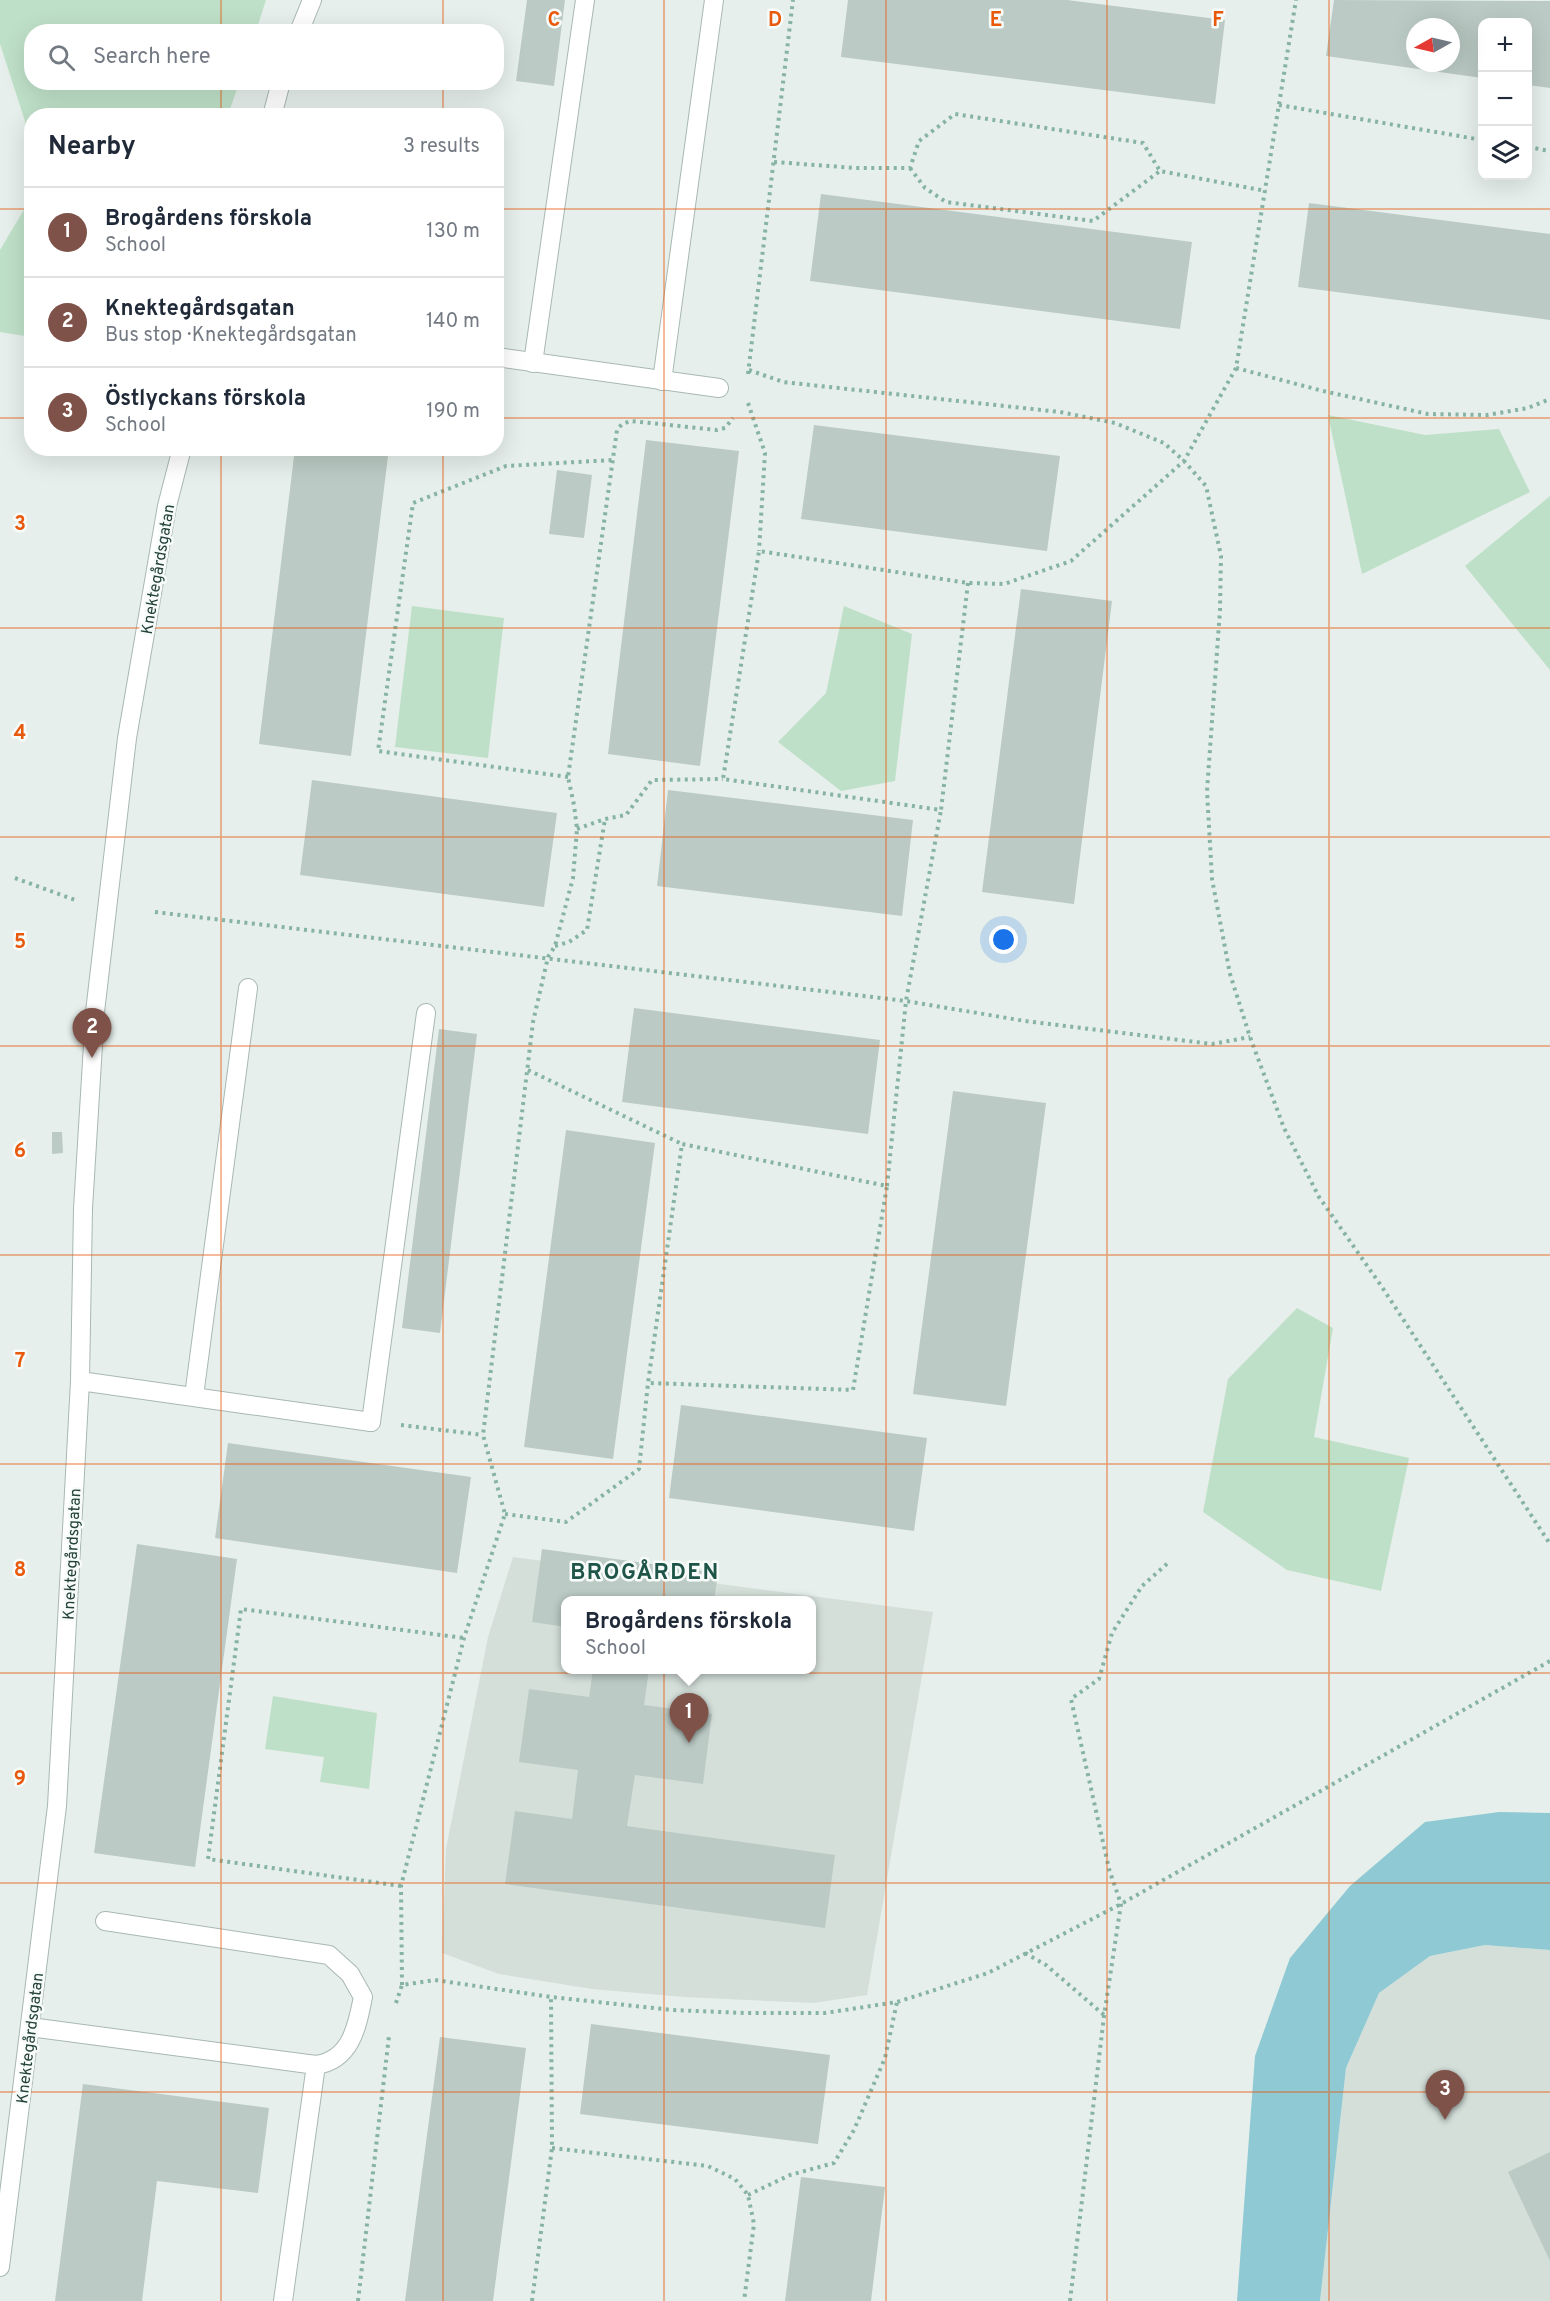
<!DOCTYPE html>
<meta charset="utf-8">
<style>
:root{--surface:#fff;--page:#f6f6f7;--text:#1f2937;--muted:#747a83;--line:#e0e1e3;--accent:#7f5249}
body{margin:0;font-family:Overpass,sans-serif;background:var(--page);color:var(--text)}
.controls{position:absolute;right:18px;top:18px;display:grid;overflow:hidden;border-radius:12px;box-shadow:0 6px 24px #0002}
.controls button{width:54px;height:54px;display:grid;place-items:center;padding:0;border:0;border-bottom:2px solid var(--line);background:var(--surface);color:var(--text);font:30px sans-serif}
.compass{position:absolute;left:1406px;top:18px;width:54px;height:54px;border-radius:50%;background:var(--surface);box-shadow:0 6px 24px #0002;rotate:262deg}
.you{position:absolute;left:1004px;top:940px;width:21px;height:21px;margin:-15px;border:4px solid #fff;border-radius:50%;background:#1a73e8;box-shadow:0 0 0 9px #1a73e833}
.badge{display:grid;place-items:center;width:39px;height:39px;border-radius:50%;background:var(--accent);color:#fff;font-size:20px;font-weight:700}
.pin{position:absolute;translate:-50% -50px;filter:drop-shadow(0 2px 3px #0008)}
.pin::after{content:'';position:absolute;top:32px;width:21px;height:18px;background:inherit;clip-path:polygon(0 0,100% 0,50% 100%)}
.popup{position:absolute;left:561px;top:1596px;width:255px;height:78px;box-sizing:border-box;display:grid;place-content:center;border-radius:12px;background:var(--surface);filter:drop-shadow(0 2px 4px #0005);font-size:20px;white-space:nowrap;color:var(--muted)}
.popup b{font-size:22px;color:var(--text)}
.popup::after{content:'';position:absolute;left:50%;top:100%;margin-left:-12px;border:12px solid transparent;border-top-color:var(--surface)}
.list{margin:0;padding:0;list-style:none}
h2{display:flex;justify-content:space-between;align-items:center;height:78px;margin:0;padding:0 24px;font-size:26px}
h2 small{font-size:20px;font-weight:400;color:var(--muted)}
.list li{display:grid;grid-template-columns:39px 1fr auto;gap:18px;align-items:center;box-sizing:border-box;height:90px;padding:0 24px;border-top:2px solid var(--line)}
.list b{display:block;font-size:22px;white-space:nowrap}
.list p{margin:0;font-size:20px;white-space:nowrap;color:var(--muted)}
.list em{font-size:20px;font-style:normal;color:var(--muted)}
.icon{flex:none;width:33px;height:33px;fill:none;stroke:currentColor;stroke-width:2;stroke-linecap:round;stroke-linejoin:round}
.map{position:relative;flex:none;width:1550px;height:2301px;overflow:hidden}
.search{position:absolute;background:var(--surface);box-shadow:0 6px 24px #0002;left:24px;top:24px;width:480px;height:66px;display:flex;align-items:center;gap:15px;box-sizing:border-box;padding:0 21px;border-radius:24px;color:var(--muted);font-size:22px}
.panel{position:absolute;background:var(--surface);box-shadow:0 6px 24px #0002;left:24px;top:108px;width:480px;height:348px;border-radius:24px}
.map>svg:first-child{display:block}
.built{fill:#d4dfda;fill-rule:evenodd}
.green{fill:#bfe0c8}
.water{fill:#8ec9d4}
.building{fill:#bbcac4;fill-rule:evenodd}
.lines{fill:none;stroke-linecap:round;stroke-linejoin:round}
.lane-casing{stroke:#a8b8b2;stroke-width:20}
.street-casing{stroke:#a8b8b2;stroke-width:20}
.path{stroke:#86b3a5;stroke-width:4;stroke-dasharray:3 4.5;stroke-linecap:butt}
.lane{stroke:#fff;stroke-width:18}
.street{stroke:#fff;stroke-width:18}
.grid{fill:none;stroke:#e8590c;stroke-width:1.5;stroke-opacity:0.55}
.labels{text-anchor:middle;stroke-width:5;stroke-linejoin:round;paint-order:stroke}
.street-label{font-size:16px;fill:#24423a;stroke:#f7fbf9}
.district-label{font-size:22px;font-weight:bold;letter-spacing:1.5px;fill:#1f5548;stroke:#f7fbf9}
.grid-label{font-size:20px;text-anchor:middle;font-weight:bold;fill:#e8590c;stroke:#f7fbf9;stroke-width:5;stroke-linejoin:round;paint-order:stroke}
</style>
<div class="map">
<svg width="1550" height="2301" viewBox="0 0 1550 2301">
<rect width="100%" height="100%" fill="#e6efeb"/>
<path class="built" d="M513,1557L933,1612L867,1995L813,2003L684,1997L592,1989L499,1974L442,1953L446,1849L488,1637ZM566,1600H812V1670H566Z
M1485,1945L1550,1950V2301H1320L1346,2068L1379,1993L1430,1956Z"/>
<path class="green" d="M0,0H266L256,31L32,32V82L239,83L228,115L32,116L31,337L0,332V250L25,208V121L0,44Z
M1328,415L1425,435L1499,429L1530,492L1362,574Z
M1550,496V670L1465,566Z
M412,606L504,618L488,758L395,747Z
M844,606L912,634L895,781L841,791L778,742L826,693Z
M1297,1308L1333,1328L1314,1437L1409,1458L1381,1591L1287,1570L1203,1512L1228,1379Z
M273,1696L377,1713L369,1789L320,1782L324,1757L265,1749Z"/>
<path class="water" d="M1499,1812L1550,1813V1950L1485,1945L1430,1956L1379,1993L1346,2068L1320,2301H1237L1255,2056L1290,1958L1350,1886L1425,1822Z"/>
<path class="building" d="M527,0H565L554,86L516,81Z
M848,0H1067L1225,20L1215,104L841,57Z
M1334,0L1550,1V88L1528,85V22H1482V78L1326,56ZM1415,27H1451V63H1415Z
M821,194L1192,242L1180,329L810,281Z
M1309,203L1550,234V320L1298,287Z
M814,425L1060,456L1047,551L801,519Z
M646,440L739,451L700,766L608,754Z
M295,448H389L351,756L259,744Z
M557,470L592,475L584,538L549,534Z
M1021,589L1112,601L1074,904L982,892Z
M312,780L557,813L544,907L300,875Z
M668,790L913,820L902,916L657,886Z
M634,1008L880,1040L868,1134L622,1102Z
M439,1029L477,1034L440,1333L402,1328Z
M953,1091L1046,1103L1006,1406L913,1394Z
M566,1130L655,1143L613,1459L524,1447Z
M52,1132H62L63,1153L52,1154Z
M681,1405L927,1438L914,1531L669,1498Z
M228,1443L471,1477L457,1573L215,1538Z
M137,1544L237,1559L195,1867L94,1853Z
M542,1549L718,1573L714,1600H566V1627L532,1622Z
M593,1670H649L644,1705L712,1714L703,1784L635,1775L627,1826L835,1855L825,1928L505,1884L515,1811L572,1819L578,1770L519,1762L529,1689L589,1697Z
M591,2024L830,2055L818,2144L580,2114Z
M440,2037L526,2048L493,2301H405Z
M83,2084L269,2108L258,2193L157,2181L142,2301H55Z
M1550,2152V2261L1508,2172Z
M801,2177L885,2187L871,2301H785Z"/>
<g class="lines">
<defs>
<path id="lane" d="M533,363L585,0
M662,381L714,0
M194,1396L248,988
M371,1422L426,1013
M30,2027L316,2065C351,2060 357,2027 363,1997L350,1974L329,1955L105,1921
M283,2301L316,2065"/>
<path id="street" d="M299,32L312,0
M272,116L281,82
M496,357L719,388
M80,1381L371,1422
M0,2267L57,1806L80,1381L83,1209L95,1012L127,738L167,506L182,448"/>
</defs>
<use href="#lane" class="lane-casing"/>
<use href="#street" class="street-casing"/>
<path class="path" d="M1279,105L1482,140
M1528,147L1550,151
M774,162L856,168H910L919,141L955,114L1143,143L1160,171L1266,191
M910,168L925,188L946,202L1093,221L1160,171
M1236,368L1323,391L1428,414L1487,415L1528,408L1550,399
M749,370L783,382L1060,412L1115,423L1164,443L1184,461L1206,486L1221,556L1220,610L1207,791L1212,879L1230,974L1250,1037L1284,1128L1319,1197L1382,1287L1550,1544
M748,374L793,0
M748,403L765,453L759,551
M968,583L941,810L723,779L759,551L968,583L1004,584L1071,561L1184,461L1236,368L1296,0
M568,777L378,751L413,503L506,466L613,460
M577,829L605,819L626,815L652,780L723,779
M15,878L75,900
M155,912L906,1001L1025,1021L1212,1044L1250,1037
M555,946L569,942L587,930L605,819
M528,1070L682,1144
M887,1186L906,1001L941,810
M401,1425L483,1435
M505,1514L566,1522L639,1469L648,1383L682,1144L887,1186L853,1390L648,1383
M401,1886L208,1859L241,1609L464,1638
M1025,1953L1046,1965L1104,2015
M402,1985L401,1886L464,1638L505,1514L483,1435L533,1022L548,957L555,946L573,878L577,829L574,805L568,777L617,430L622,424L631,421L717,430L725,428L733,418
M396,2003L402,1985L435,1980L551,1997L672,2010L744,2013H825L897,2002L988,1973L1121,1904L1550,1661
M552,2148L708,2166L735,2179L748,2195L754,2224L744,2301
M748,2195L790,2175L834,2163L854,2130L885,2058L897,2002
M358,2301L389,2036
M532,2301L552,2148L551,1997
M1070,2301L1104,2016L1121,1904L1109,1869L1071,1699L1099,1679L1112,1633L1142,1586L1169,1562"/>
<use href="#lane" class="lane"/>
<use href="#street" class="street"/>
</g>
<path class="grid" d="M221,0V32M443,0V32M664,0V2301M886,0V2301M1107,0V2301M1329,0V2301M221,82V116M443,82V116M0,209H32M496,209H1550M0,418H32M496,418H1550M221,448V2301M443,448V2301M0,628H1550M0,837H1550M0,1046H1550M0,1255H1550M0,1464H1550M0,1673H1550M0,1883H1550M0,2092H1550"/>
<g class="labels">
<g class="street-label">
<text transform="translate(157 569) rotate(-80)" y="6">Knektegårdsgatan</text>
<text transform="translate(71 1554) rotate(-87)" y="6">Knektegårdsgatan</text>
<text transform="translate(29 2038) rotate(-83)" y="6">Knektegårdsgatan</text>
</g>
<g class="district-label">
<text x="645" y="1579">BROGÅRDEN</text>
</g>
</g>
<g class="grid-label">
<text x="554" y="26">C</text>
<text x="775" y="26">D</text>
<text x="996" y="26">E</text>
<text x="1218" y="26">F</text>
<text x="20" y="530">3</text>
<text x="20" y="739">4</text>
<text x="20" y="948">5</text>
<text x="20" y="1157">6</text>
<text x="20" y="1367">7</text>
<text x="20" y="1576">8</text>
<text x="20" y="1785">9</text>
</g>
</svg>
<div class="controls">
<button>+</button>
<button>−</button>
<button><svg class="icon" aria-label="layers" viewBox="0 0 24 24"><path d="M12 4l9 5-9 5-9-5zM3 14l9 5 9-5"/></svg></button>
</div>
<svg class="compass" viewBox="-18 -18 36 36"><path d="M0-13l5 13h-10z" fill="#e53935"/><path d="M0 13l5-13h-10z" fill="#747a83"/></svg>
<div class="you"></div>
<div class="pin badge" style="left:689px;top:1743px">1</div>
<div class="popup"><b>Brogårdens förskola</b>School</div>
<div class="pin badge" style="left:92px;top:1058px">2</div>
<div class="pin badge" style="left:1445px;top:2120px">3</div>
<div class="search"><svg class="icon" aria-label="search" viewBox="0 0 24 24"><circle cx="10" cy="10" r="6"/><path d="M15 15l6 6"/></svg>Search here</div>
<section class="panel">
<h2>Nearby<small>3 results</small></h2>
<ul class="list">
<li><span class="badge">1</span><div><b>Brogårdens förskola</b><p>School</p></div><em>130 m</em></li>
<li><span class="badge">2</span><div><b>Knektegårdsgatan</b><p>Bus stop · Knektegårdsgatan</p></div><em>140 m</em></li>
<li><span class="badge">3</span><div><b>Östlyckans förskola</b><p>School</p></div><em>190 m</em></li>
</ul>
</section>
</div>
